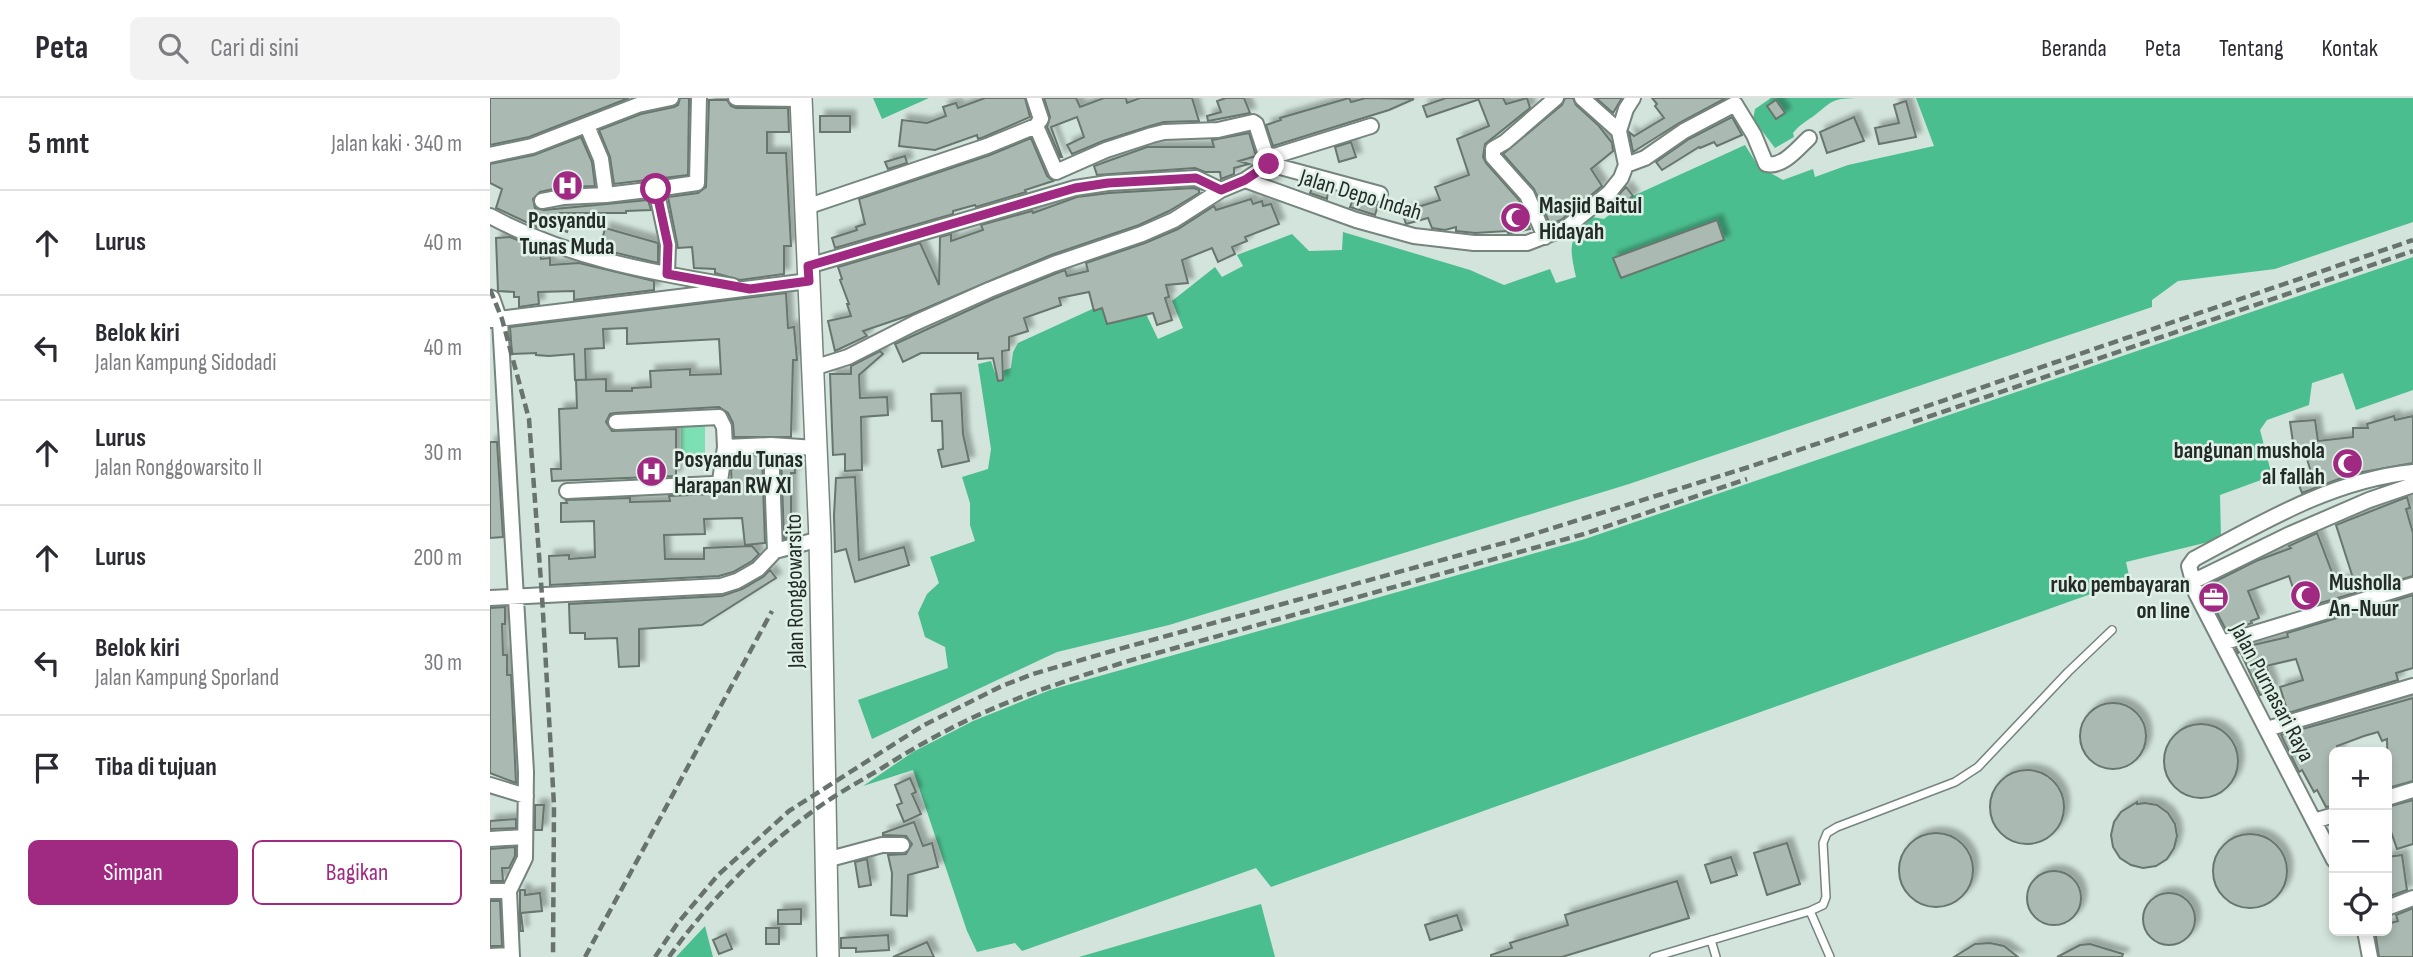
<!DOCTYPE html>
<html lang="id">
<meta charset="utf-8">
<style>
:root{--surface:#fff;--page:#f2f2f3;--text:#2b2b33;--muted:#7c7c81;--line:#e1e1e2;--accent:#a02982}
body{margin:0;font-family:"Sofia Sans Condensed",sans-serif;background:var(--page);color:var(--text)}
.controls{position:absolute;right:21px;bottom:21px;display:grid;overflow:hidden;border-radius:10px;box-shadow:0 4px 10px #0003}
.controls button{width:63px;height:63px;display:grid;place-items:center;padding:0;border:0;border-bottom:2px solid var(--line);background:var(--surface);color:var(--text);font:35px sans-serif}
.stop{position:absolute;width:21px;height:21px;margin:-16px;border:5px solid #a02982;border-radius:50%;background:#fff}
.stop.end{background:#a02982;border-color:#fff;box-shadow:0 2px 7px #0008}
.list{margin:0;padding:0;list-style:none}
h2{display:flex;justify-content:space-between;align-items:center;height:91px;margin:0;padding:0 28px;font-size:30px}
h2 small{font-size:23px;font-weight:400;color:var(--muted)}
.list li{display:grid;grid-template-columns:46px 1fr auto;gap:21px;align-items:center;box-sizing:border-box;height:105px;padding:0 28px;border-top:2px solid var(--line)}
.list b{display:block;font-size:26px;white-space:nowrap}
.list p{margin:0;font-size:23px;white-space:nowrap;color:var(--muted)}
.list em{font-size:23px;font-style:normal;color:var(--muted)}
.actions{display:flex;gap:14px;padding:21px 28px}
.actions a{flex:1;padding:16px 0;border:2px solid var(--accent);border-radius:10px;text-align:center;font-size:24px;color:var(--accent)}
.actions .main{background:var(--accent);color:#fff}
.icon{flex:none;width:38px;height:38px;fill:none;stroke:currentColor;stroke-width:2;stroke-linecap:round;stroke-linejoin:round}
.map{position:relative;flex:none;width:1923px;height:859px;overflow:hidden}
header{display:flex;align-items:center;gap:42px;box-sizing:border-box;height:98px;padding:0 35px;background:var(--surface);border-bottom:2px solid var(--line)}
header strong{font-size:33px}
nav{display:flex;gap:38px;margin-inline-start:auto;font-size:24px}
.search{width:490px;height:63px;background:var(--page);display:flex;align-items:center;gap:18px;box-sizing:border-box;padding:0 24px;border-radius:10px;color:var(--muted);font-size:26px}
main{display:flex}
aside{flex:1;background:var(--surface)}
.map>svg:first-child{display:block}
.green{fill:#7de0b4}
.water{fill:#4bbe8f}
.building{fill:#aabab2;stroke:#67766e;stroke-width:2;filter:url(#shadow)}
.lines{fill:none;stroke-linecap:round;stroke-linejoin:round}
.service-casing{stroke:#75857d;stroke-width:10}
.minor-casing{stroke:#75857d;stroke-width:18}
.primary-casing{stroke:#75857d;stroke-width:24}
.service{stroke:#fff;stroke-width:7}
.minor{stroke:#fff;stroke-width:14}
.primary{stroke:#fff;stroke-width:21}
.rail{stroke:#68736d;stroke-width:4.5;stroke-dasharray:10 5;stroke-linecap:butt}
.route{stroke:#a02982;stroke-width:9}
.labels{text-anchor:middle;stroke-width:5;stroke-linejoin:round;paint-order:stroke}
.street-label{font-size:23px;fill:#242a27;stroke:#e0f1e8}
.poi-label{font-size:23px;font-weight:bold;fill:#242a27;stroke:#e0f1e8;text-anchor:start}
</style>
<header>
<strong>Peta</strong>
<div class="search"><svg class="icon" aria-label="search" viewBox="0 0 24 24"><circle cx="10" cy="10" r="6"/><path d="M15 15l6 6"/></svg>Cari di sini</div>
<nav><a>Beranda</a><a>Peta</a><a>Tentang</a><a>Kontak</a></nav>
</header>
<main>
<aside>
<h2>5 mnt<small>Jalan kaki · 340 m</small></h2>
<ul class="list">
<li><svg class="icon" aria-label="ahead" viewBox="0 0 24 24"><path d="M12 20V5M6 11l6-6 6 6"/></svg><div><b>Lurus</b></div><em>40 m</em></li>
<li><svg class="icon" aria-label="left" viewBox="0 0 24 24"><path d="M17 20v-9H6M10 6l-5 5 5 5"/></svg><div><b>Belok kiri</b><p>Jalan Kampung Sidodadi</p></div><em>40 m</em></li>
<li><svg class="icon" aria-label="ahead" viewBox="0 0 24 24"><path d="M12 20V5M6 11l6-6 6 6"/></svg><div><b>Lurus</b><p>Jalan Ronggowarsito II</p></div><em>30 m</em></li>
<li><svg class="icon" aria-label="ahead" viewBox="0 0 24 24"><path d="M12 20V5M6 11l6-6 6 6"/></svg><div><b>Lurus</b></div><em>200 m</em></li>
<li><svg class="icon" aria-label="left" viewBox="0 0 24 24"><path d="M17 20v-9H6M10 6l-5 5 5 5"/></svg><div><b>Belok kiri</b><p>Jalan Kampung Sporland</p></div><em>30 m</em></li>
<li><svg class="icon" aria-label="arrive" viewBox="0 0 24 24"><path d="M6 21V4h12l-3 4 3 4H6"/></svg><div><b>Tiba di tujuan</b></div></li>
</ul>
<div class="actions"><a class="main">Simpan</a><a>Bagikan</a></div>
</aside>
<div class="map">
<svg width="1923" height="859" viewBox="0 0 1923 859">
<defs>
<filter id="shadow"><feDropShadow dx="5.5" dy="-5.5" stdDeviation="2" flood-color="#0004"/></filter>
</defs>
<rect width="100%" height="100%" fill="#d2e4db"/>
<path class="green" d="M191,327H215V358L191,359Z"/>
<path class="water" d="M383,0H439L392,21Z
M1281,0H1365C1341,1 1343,3 1325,17C1317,23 1310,26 1303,35L1304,39L1285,50L1263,21L1265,11Z
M1426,0H1923V124L1785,171L1688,183L1662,202V209L1139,386L679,527L567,554L382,641L368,602L458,570L455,549L435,539L428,515L437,496L449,485L440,459L485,443L480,427V405L472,379L498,371L501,351L488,266L501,263L505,275L521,270L523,254L528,245L611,207L656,216L668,241L693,230L682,203L725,169L732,179L753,168L747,157L802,136L819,153L852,152L853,134L980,172L1014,187L1060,171L1066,185L1086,179C1079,147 1078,142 1102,119L1114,121L1143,98L1255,47L1268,68L1293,82L1323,71L1325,79L1358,67L1444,48Z
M1923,159V292L1866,312L1853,275L1822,285L1819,307L1777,322L1770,332L1782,378L1730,397L1731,441L1636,464L1640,482L781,789L766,770L532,853L525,845L487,854L477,833L423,672L373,688L423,654L483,623L560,592L1095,441Z
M771,806L785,859H589Z
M215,828L223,859H186Z"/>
<path class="building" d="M0,0H139L39,39L0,47Z
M190,0H199L198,77L124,86L120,59L109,32L151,16L184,9L188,7Z
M495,0H535L540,19L494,39L488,41L487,37L445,52L409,48L412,22L437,25L456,18L453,9L466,5L468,10Z
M554,0H586L590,9L614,0H636L637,5L650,0H702L709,23L674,24L660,28L613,43L582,56L577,47L594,39L587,19L561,29L572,59H570L557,29L560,19Z
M736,0H754L760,15L718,23L717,18L731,14L727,3Z
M859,0L861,4L876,0L924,1L899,12L783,48L776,27L791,22L790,20Z
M956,0H987V2L937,19L933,8Z
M988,0H1013L1016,6L1037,0L1040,10L995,46L993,59L996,65L1029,102L1040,131L1021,135H1018L1017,133L985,135L966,133V129L955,132L942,130L938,120L916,126L912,114L950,102L945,89L979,77L967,41L999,28Z
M1075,0H1083L1086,7L1108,27L1122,45L1123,53L1101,71L1112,88L1071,122L1060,126L1044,91L1013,56L1072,7Z
M1106,0H1132L1123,15Z
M1162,0H1236L1189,25L1143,54L1139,34L1144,38L1174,20L1165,8L1167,6Z
M219,2H237L241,8L246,10H298L299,34H277V55H296L301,148H294V176L250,182L225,175V171L204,170L202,149L188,150L178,99L208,95L216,89Z
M1286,2L1295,15L1286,21L1277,8Z
M1416,3L1426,39L1389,46L1385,30L1409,25L1404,7Z
M330,18H360V34H330Z
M1242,19L1252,37L1227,48L1224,44L1210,50L1209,49L1172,72L1166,64L1199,41Z
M1364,19L1374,43L1337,55L1330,34Z
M759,35L766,58L749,63L759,66L744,70V76L731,81L730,74H715L705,70L607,77L604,68L657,49H724L722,42Z
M91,39L102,64L105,88L72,89L50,94L43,101L45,110L54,112L158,102L161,112L136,113V115H70V120L81,123L77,134L49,123V130L6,110L12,91L0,85V66L44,57Z
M541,40L557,78L563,83L535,92L536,94L486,109L485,107L463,113V116L345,150L342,140L367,132L366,129L375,126L369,101L500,57Z
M861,44L866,59L849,64L845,49Z
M415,58L417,65L398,71L395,64Z
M823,88L838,92L837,101L820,95Z
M1136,89L1143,98L1120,117L1115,111Z
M704,90L709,92V95L679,113L649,127L561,157L420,217L373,233L377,238L345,253L338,223L361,218L357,206H359L350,182L352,181L348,169L430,145L449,187L450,139L461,136V143L493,132L491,127L542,113L543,115L587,99L619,95Z
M864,99L888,107L885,117L860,109Z
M761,101L763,106L772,103L773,108L781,106L789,126L755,139L757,143L742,149L745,156L728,164L722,150L692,162L698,185L676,187L679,199L675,200L682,222L667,227L663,215L617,226L612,210L604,213L599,194L569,200L571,207L534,220L538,233L519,239V252L512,253L513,282L508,283L503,260L488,261V255H431L413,264L405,246L503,201L567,175L575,172L577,178L598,173L596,165L655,145L688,131L724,108L726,112Z
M1227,122L1234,142L1131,180L1123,160Z
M115,130L168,145V165L110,151Z
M20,139L50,151L51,161L60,160V167L89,165L164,183V192L84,202V193L48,194L49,206L29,209V199H24V194L8,193L6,140Z
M296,195L298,230L304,229L307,262H303L301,339H244L243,325L238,315L229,309L125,315L120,316L116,324L122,333L186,331V378L62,383L61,371H71L69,311L87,310L86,282L116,281V293H142V290L161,289L160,273L200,271V277L231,276L229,241L137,246V230L113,231L114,250L95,251L96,282H85L84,256L59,258L46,257V255L22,256L20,229Z
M390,253L393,256L369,277L370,300L397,299L398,317L371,319L372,372L355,373V356L343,357L340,276H361V268Z
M471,295L473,336L479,363L452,369L448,352L453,351L452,323H442L441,296Z
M1904,318L1905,322L1923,318V365L1862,376L1812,395L1807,382L1822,377L1815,355L1805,358L1800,324L1825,322L1828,343L1863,339V330H1878L1877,326Z
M0,344H7L13,439L0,440Z
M272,357L275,445L255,447L252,420L214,421L215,436L174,437L175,461H214V450L262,448L269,456L262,463L243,474L229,478L60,487L59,458L79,457V461L105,459L104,423L71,424V405H77L76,402L140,400V404L180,403L179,398L223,396L242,392L241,371L246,369V358Z
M291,357L304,358L305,375H301V439L294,441Z
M365,379L369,462L414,449L419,467L365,484L356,451L345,454L344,417L346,380Z
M1917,399L1920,410L1916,411L1923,435V478L1810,511L1799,478L1758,493L1769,520L1761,523L1762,525L1737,534L1714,489L1766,463L1801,450L1799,448L1827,435L1846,485L1863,480L1846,427Z
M280,472L286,480L212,527L149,531V568L129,569L127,540L95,541V535H80L79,506L232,498L252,491L273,479Z
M1923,497V570L1906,575L1908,582L1798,615L1790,589L1813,582L1806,561L1776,568L1784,592L1770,597L1750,553L1748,555L1746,551L1798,539L1797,535Z
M15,509V526H12L13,557H17V577H21L26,685L0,675V510Z
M1923,600V683L1898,690L1897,641L1892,643L1888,634L1874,638L1847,648L1850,654H1844V708L1836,709L1827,692L1824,694L1812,672L1809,674L1791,637Z
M1590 638a33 33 0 1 1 66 0a33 33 0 1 1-66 0Z
M1674 663a37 37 0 1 1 74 0a37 37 0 1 1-74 0Z
M1500 709a37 37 0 1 1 74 0a37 37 0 1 1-74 0Z
M420,680L426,694L422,696L431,716L414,724L407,707L412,705L405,687Z
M1923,702V746L1907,751L1897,722V709Z
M1647,704V706L1655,705L1667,707L1678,715L1685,726L1687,738L1684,750L1677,761L1666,768L1653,770L1641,767L1630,760L1623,749L1621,737L1624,724L1631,714Z
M45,707H54L52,732H45Z
M26,721V730L0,731V723Z
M424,724L433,748L442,745L448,769L418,777L417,818L401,817L402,775L398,757L416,756L422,746L416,738L393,737V735Z
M1409 772a37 37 0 1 1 74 0a37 37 0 1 1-74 0Z
M1723 773a37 37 0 1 1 74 0a37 37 0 1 1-74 0Z
M1297,745L1310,786L1277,797L1264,755Z
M25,749V758L19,770H12L13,783H0V751Z
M1912,757L1917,792L1897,799V759Z
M1241,759L1247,777L1221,785L1215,767Z
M377,761L381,787L369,789L365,764Z
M1537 800a27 27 0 1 1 54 0a27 27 0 1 1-54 0Z
M1187,783L1199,820L1072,859H1001V857L1022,850L1020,845L1078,827L1075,817Z
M30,792H35V797L50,795L52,813L31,815L33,833H30Z
M1653 821a26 26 0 1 1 52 0a26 26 0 1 1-52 0Z
M0,803H10L12,848H0Z
M1923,810V859H1889L1885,833H1897V826L1908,823L1906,817Z
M311,811V826H288V812Z
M967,817L972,832L940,842L935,827Z
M276,830H289V846H276Z
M236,836L242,851L229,856L223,842Z
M398,837L399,852L366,854V850H351V840Z
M437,844L444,859H403Z
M1500,845L1514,848L1528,859H1464L1485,846Z
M1600,846L1633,856L1632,859H1567L1590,847Z"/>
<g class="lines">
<defs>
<path id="service" d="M1320,813L1333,807L1336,799L1333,745L1337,735L1347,729L1465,684L1488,669L1578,574L1622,532
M1221,842L1226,859
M1164,859L1320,813L1340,859"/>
<path id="minor" d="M246,0L311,1
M1092,0L1129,33
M97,28L111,61L116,97L166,91L178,147L177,176
M0,57L42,48L148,7L181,0
M778,60L881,28
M779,66L890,96
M1136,67L1155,60L1194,33L1245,6L1264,37L1276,66C1293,70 1308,50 1319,40
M755,82L866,122L924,138L984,145H1037L1076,130L1119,95L1131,80L1136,67L1129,33L1136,11L1143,0
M166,91L207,85L209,0
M52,103L73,99L116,97
M316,109L497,48L546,28L551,21L544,0
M0,118C76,159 158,174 243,188
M1055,139L1037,97L1003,59V51L1015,44L1066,0
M318,168L585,90L618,85L706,80L731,92
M0,200H2L10,223L36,674L35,760L19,793L22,859
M1,222L319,183
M323,270L358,259L425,225L499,192L564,166L652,136L684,122L731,92L755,82L779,66L766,26L763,24L728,32L674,34L662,37L616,52L566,74L546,28
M126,324L229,319L234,329L235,349L281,347L326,350
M281,347L285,453
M77,393L223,386L230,383L235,349
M1702,484L1798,437L1879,402L1923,387
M0,500L231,488L247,483L268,471L285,453L330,441
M1732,545L1923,487
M1777,631L1923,588
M0,687L36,698
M1897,700L1923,692
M1824,723L1844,717
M0,741L35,739
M336,762L392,747H412
M1844,762L1706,495L1699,468L1704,461C1773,424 1843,382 1923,374
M0,793H19
M1897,810L1923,800
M1875,833L1880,859
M0,858L22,857"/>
<path id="primary" d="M311,0L330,441L338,859"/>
</defs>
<use href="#service" class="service-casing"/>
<use href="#minor" class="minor-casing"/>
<use href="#primary" class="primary-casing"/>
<use href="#service" class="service"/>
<use href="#minor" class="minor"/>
<use href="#primary" class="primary"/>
<path class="rail" d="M0,191L12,221L39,321L52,498L64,707L63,859
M1423,324L1923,153
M95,859L282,513
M165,859L187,826L228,777L299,713L434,627L512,588L543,576L622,553L1021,443L1259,369L1923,142
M179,859C221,800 273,748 333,706C352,693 372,682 392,670C425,649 459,630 495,614C540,594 588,579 635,564L1094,436L1257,381"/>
</g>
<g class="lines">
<path class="route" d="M166,91L178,147L177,176L260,191L319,183L318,168L585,90L618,85L706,80L731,92L755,82L779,66"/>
</g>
<defs>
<symbol id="hospital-disc" viewBox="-11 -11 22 22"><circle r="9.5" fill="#a02982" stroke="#e0f1e8"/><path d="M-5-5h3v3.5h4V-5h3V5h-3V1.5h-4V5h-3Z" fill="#fff"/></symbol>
<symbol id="mosque-disc" viewBox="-11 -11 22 22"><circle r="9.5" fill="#a02982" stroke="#e0f1e8"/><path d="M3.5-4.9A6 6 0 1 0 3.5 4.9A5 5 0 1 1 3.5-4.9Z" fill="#fff"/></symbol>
<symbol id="office-disc" viewBox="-11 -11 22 22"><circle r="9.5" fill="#a02982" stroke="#e0f1e8"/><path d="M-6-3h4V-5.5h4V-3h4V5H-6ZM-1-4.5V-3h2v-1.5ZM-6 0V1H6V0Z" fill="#fff"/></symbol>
</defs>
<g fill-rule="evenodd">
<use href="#hospital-disc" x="60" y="70" width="35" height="35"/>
<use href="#mosque-disc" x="1008" y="102" width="35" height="35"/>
<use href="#mosque-disc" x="1840" y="348" width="35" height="35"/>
<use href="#hospital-disc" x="144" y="356" width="35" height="35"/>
<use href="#mosque-disc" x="1798" y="480" width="35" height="35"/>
<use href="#office-disc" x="1706" y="482" width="35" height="35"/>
</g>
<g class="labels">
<g class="street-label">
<text transform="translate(871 96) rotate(17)" y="8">Jalan Depo Indah</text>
<text transform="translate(304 493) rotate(-91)" y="8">Jalan Ronggowarsito</text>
<text transform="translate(1783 594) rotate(62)" y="8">Jalan Purnasari Raya</text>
</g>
<g class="poi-label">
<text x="1049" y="115">Masjid Baitul<tspan x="1049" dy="26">Hidayah</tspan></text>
<text x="77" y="130" text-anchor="middle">Posyandu<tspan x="77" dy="26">Tunas Muda</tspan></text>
<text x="1835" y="360" text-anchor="end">bangunan mushola<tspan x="1835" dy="26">al fallah</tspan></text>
<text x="184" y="369">Posyandu Tunas<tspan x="184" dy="26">Harapan RW XI</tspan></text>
<text x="1839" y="492">Musholla<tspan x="1839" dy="26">An-Nuur</tspan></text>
<text x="1700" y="494" text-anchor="end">ruko pembayaran<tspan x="1700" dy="26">on line</tspan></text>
</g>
</g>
</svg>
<div class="controls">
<button>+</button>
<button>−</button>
<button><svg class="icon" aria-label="locate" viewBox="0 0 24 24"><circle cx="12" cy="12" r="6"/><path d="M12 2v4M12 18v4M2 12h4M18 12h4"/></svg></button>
</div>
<div class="stop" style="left:166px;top:91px"></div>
<div class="stop end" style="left:779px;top:66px"></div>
</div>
</main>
